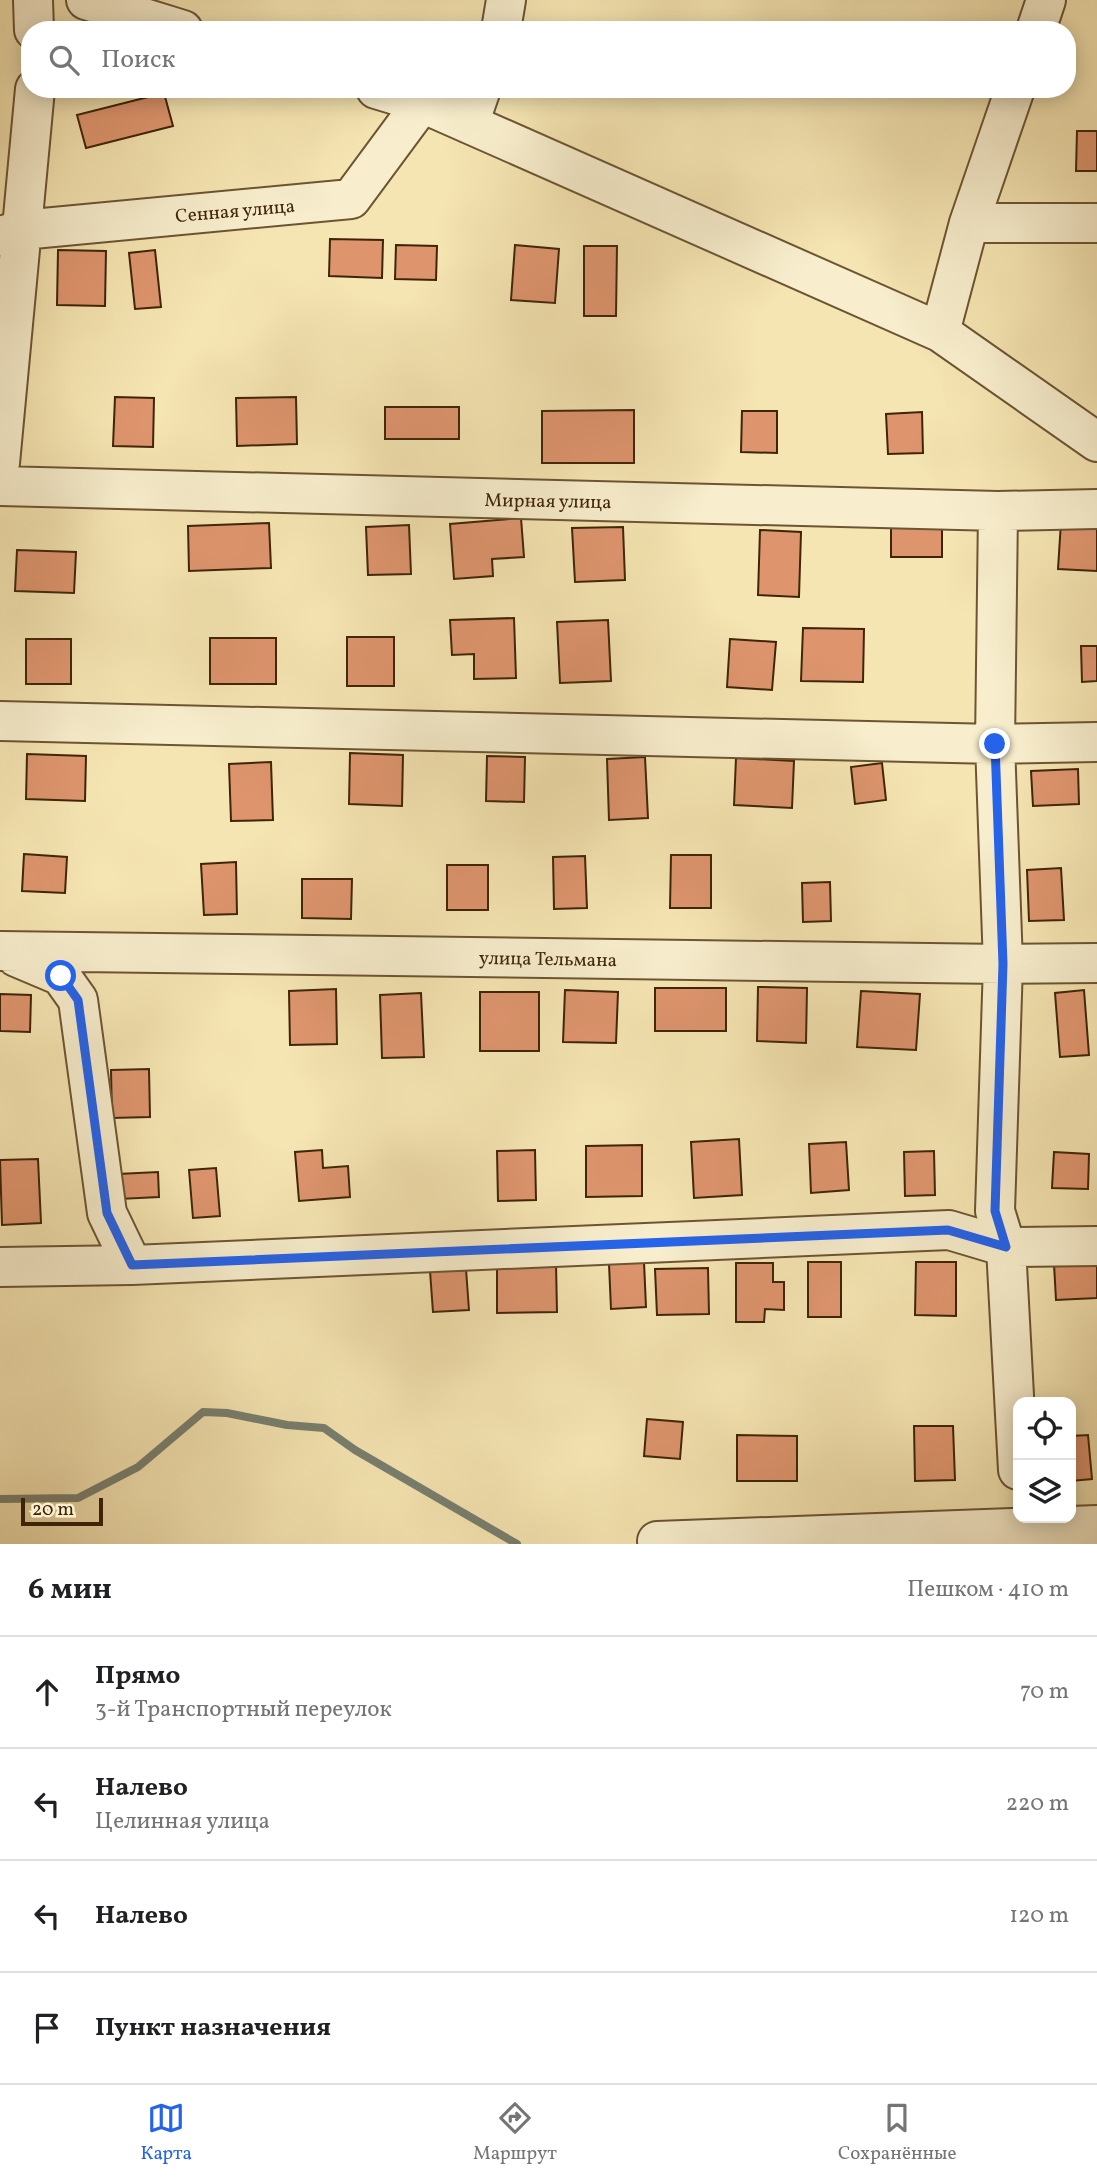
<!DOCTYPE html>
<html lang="ru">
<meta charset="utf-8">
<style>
:root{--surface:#fff;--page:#f6f6f6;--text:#202124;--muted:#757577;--line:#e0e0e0;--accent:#2563eb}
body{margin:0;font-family:Vollkorn,serif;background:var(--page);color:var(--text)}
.controls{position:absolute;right:21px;bottom:21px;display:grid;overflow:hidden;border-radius:14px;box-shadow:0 4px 18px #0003}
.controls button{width:63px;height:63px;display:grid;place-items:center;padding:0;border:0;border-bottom:2px solid var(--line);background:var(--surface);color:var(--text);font:35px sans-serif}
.scale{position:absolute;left:21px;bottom:18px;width:82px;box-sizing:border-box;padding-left:7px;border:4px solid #3f2508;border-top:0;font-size:19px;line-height:24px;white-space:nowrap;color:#3f2508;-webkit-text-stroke:5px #f8eecd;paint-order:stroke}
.stop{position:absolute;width:21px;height:21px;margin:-16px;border:5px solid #2563eb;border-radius:50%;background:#fff}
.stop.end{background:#2563eb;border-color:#fff;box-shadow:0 2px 7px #0008}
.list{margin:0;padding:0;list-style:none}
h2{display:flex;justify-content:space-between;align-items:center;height:91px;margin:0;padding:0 28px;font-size:30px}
h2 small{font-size:23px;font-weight:400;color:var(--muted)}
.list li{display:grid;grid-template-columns:46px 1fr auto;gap:21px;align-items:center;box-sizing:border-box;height:112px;padding:0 28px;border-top:2px solid var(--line)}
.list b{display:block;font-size:26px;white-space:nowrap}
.list p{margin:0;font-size:23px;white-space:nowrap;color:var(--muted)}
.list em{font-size:23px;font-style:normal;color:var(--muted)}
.icon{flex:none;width:38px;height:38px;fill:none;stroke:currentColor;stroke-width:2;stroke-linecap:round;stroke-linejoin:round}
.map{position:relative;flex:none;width:1097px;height:1544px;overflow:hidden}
.search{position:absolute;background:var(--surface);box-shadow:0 4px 18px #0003;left:21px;right:21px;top:21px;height:77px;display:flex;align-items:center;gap:18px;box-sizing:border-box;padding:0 24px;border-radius:28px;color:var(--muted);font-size:26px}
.sheet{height:539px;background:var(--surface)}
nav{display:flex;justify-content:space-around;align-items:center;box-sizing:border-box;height:98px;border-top:2px solid var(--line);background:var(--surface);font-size:19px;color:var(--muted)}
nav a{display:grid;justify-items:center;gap:4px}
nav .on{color:var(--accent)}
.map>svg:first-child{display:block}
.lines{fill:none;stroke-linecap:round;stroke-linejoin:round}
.stream{stroke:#798070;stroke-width:8}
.building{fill:#de956e;stroke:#3f2508;stroke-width:2}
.minor-casing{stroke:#6c5532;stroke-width:42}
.minor{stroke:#f8eecd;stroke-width:38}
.route{stroke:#2563eb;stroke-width:9}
.labels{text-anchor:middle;stroke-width:6;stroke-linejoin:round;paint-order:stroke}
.street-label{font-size:19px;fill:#3f2508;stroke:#f8eecd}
</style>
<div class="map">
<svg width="1097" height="1544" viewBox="0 0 1097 1544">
<rect width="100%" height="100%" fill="#f5e5b2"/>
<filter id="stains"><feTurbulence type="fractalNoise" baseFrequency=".00286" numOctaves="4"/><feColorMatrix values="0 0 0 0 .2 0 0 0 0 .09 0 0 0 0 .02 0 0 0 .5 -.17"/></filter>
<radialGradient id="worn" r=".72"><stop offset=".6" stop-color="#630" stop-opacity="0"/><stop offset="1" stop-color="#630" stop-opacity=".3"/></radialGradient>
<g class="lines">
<path class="stream" d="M0,1499L78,1498L138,1467L203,1412L227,1413L287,1425L324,1428L355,1450L517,1544"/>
</g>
<path class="building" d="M164,93L173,126L86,148L77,115Z
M1077,131H1097V171H1076Z
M330,239L383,240L382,278L329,276Z
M396,245L437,246L436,280L395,279Z
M515,245L559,249L555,303L511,300Z
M584,246H617L616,316H584Z
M58,250L106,251L105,306L57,305Z
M155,250L161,307L135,309L129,253Z
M115,397L154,398L153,447L113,446Z
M296,397L297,444L237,446L236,398Z
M385,407H459V439H385Z
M634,410V463H542V411Z
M742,411H777V453L741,452Z
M922,412L923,453L888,454L886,414Z
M521,518L524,557L492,559L493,576L454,579L450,524Z
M891,522H942V557H891Z
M1061,522L1097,524V571L1058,569Z
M269,523L271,568L189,571L188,526Z
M409,525L411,574L368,575L366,527Z
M623,527L625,580L575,582L572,528Z
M760,530L801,532L799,597L758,595Z
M17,550L76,552L74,593L15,591Z
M514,618L516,678L474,679V654L452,655L450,620Z
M608,620L611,681L560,683L557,622Z
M803,628L864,629L863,682L801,681Z
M347,637H394V686H347Z
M210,638H276V684H210Z
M26,639H71V684H26Z
M730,639L776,642L772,690L727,687Z
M1081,646H1097V681L1082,682Z
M350,753L403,755L402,806L349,804Z
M27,754L86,756L85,801L26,799Z
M487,756L525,757L524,802L486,801Z
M645,757L648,818L609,820L607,759Z
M736,758L794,761L792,808L734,805Z
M271,762L273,820L231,821L229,764Z
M882,763L886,800L855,804L851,767Z
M1078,769L1079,804L1033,806L1031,771Z
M24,854L67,857L65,893L22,891Z
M671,855H711V908H670Z
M585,856L587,908L554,909L553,857Z
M236,862L237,914L204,915L201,864Z
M447,865H488V910H447Z
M1061,868L1064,920L1029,921L1027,870Z
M302,879H352L351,919L302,918Z
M830,882L831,921L803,922L802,883Z
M758,987L807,988L806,1043L757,1041Z
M655,988H726V1031H655Z
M336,989L337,1044L290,1045L289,991Z
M565,990L618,992L616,1043L563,1042Z
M1084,990L1089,1055L1060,1057L1055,993Z
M861,991L920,994L916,1050L857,1047Z
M480,992H539V1051H480Z
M421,993L424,1057L382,1058L380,995Z
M0,994L31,995L30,1032L0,1031Z
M149,1069L150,1117L112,1118L111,1070Z
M739,1139L742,1195L694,1198L691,1142Z
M846,1142L849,1190L811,1193L809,1144Z
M642,1145V1196L586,1197V1146Z
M322,1150L323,1168L348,1166L350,1197L299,1201L295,1152Z
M535,1150L536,1200L498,1201L497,1151Z
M934,1151L935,1195L905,1196L904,1152Z
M1054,1152L1089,1154L1088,1189L1052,1188Z
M38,1159L41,1223L2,1225L0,1160Z
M216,1168L220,1216L193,1218L189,1170Z
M158,1172L159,1197L119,1199L118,1174Z
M644,1262L646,1307L611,1309L609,1264Z
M808,1262H841V1317H808Z
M916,1262H956V1316L915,1315Z
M1097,1262V1298L1056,1300L1054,1264Z
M736,1263H773V1282H784V1310L765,1309L764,1322H736Z
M556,1264L557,1312L497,1313V1265Z
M708,1268L709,1314L657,1315L655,1269Z
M466,1269L469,1310L433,1312L430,1271Z
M647,1419L683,1422L680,1459L644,1456Z
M914,1426H953L955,1480L915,1481Z
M737,1435L797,1436V1481H737Z
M1088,1435L1092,1479L1071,1481V1436Z"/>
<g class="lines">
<defs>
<path id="minor" d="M33,0L34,30
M86,0L183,30
M501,30L506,0
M1036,30L1046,0
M376,89L422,103L940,332L1097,442
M469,124L481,89
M969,223L1015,89
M0,236L22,230L351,199L422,103
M940,332L969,223H1097
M0,463L35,89
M0,486L998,511L1097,509
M998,511L995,744L1003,964L995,1211L1006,1247L1018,1470
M0,721L995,744L1097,742
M0,951L1003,964L1097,963
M16,957L61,976L78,1000L107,1213L132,1265
M0,1267L132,1265L949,1230L1006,1247L1097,1246
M657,1541L1097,1525"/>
</defs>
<use href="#minor" class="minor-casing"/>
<use href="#minor" class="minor"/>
</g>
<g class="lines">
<path class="route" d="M61,976L78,1000L107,1213L132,1265L948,1230L1006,1247L995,1211L1003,964L995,744"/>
</g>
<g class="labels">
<g class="street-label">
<text transform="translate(235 210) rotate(-5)" y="7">Сенная улица</text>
<text transform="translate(548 500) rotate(1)" y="7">Мирная улица</text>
<text transform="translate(548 958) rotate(1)" y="7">улица Тельмана</text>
</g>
</g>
<rect width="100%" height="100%" filter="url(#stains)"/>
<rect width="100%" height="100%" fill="url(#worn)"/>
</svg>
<div class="controls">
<button><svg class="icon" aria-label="locate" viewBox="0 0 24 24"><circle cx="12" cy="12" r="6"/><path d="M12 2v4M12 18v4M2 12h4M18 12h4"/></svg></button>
<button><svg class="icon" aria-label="layers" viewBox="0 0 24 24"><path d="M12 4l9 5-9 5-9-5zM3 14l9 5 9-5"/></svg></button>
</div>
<div class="scale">20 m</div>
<div class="stop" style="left:61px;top:976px"></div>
<div class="stop end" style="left:995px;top:744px"></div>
<div class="search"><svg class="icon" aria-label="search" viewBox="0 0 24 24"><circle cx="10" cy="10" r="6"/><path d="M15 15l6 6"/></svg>Поиск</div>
</div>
<section class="sheet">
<h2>6 мин<small>Пешком · 410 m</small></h2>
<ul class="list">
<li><svg class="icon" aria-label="ahead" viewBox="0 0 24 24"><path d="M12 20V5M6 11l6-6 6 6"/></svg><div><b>Прямо</b><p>3-й Транспортный переулок</p></div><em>70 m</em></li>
<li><svg class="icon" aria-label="left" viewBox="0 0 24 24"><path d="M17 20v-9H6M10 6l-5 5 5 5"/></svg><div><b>Налево</b><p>Целинная улица</p></div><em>220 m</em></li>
<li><svg class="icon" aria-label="left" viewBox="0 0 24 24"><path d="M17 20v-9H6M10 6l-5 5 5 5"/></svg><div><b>Налево</b></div><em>120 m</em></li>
<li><svg class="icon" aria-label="arrive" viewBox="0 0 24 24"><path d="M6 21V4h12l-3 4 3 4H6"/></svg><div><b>Пункт назначения</b></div></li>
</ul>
</section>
<nav>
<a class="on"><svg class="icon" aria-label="map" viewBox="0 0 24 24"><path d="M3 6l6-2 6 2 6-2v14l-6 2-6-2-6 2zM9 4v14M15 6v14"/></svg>Карта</a>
<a><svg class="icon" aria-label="directions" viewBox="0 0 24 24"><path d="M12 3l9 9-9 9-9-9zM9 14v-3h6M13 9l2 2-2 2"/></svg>Маршрут</a>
<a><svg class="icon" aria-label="saved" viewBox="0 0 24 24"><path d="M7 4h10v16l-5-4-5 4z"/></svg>Сохранённые</a>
</nav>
